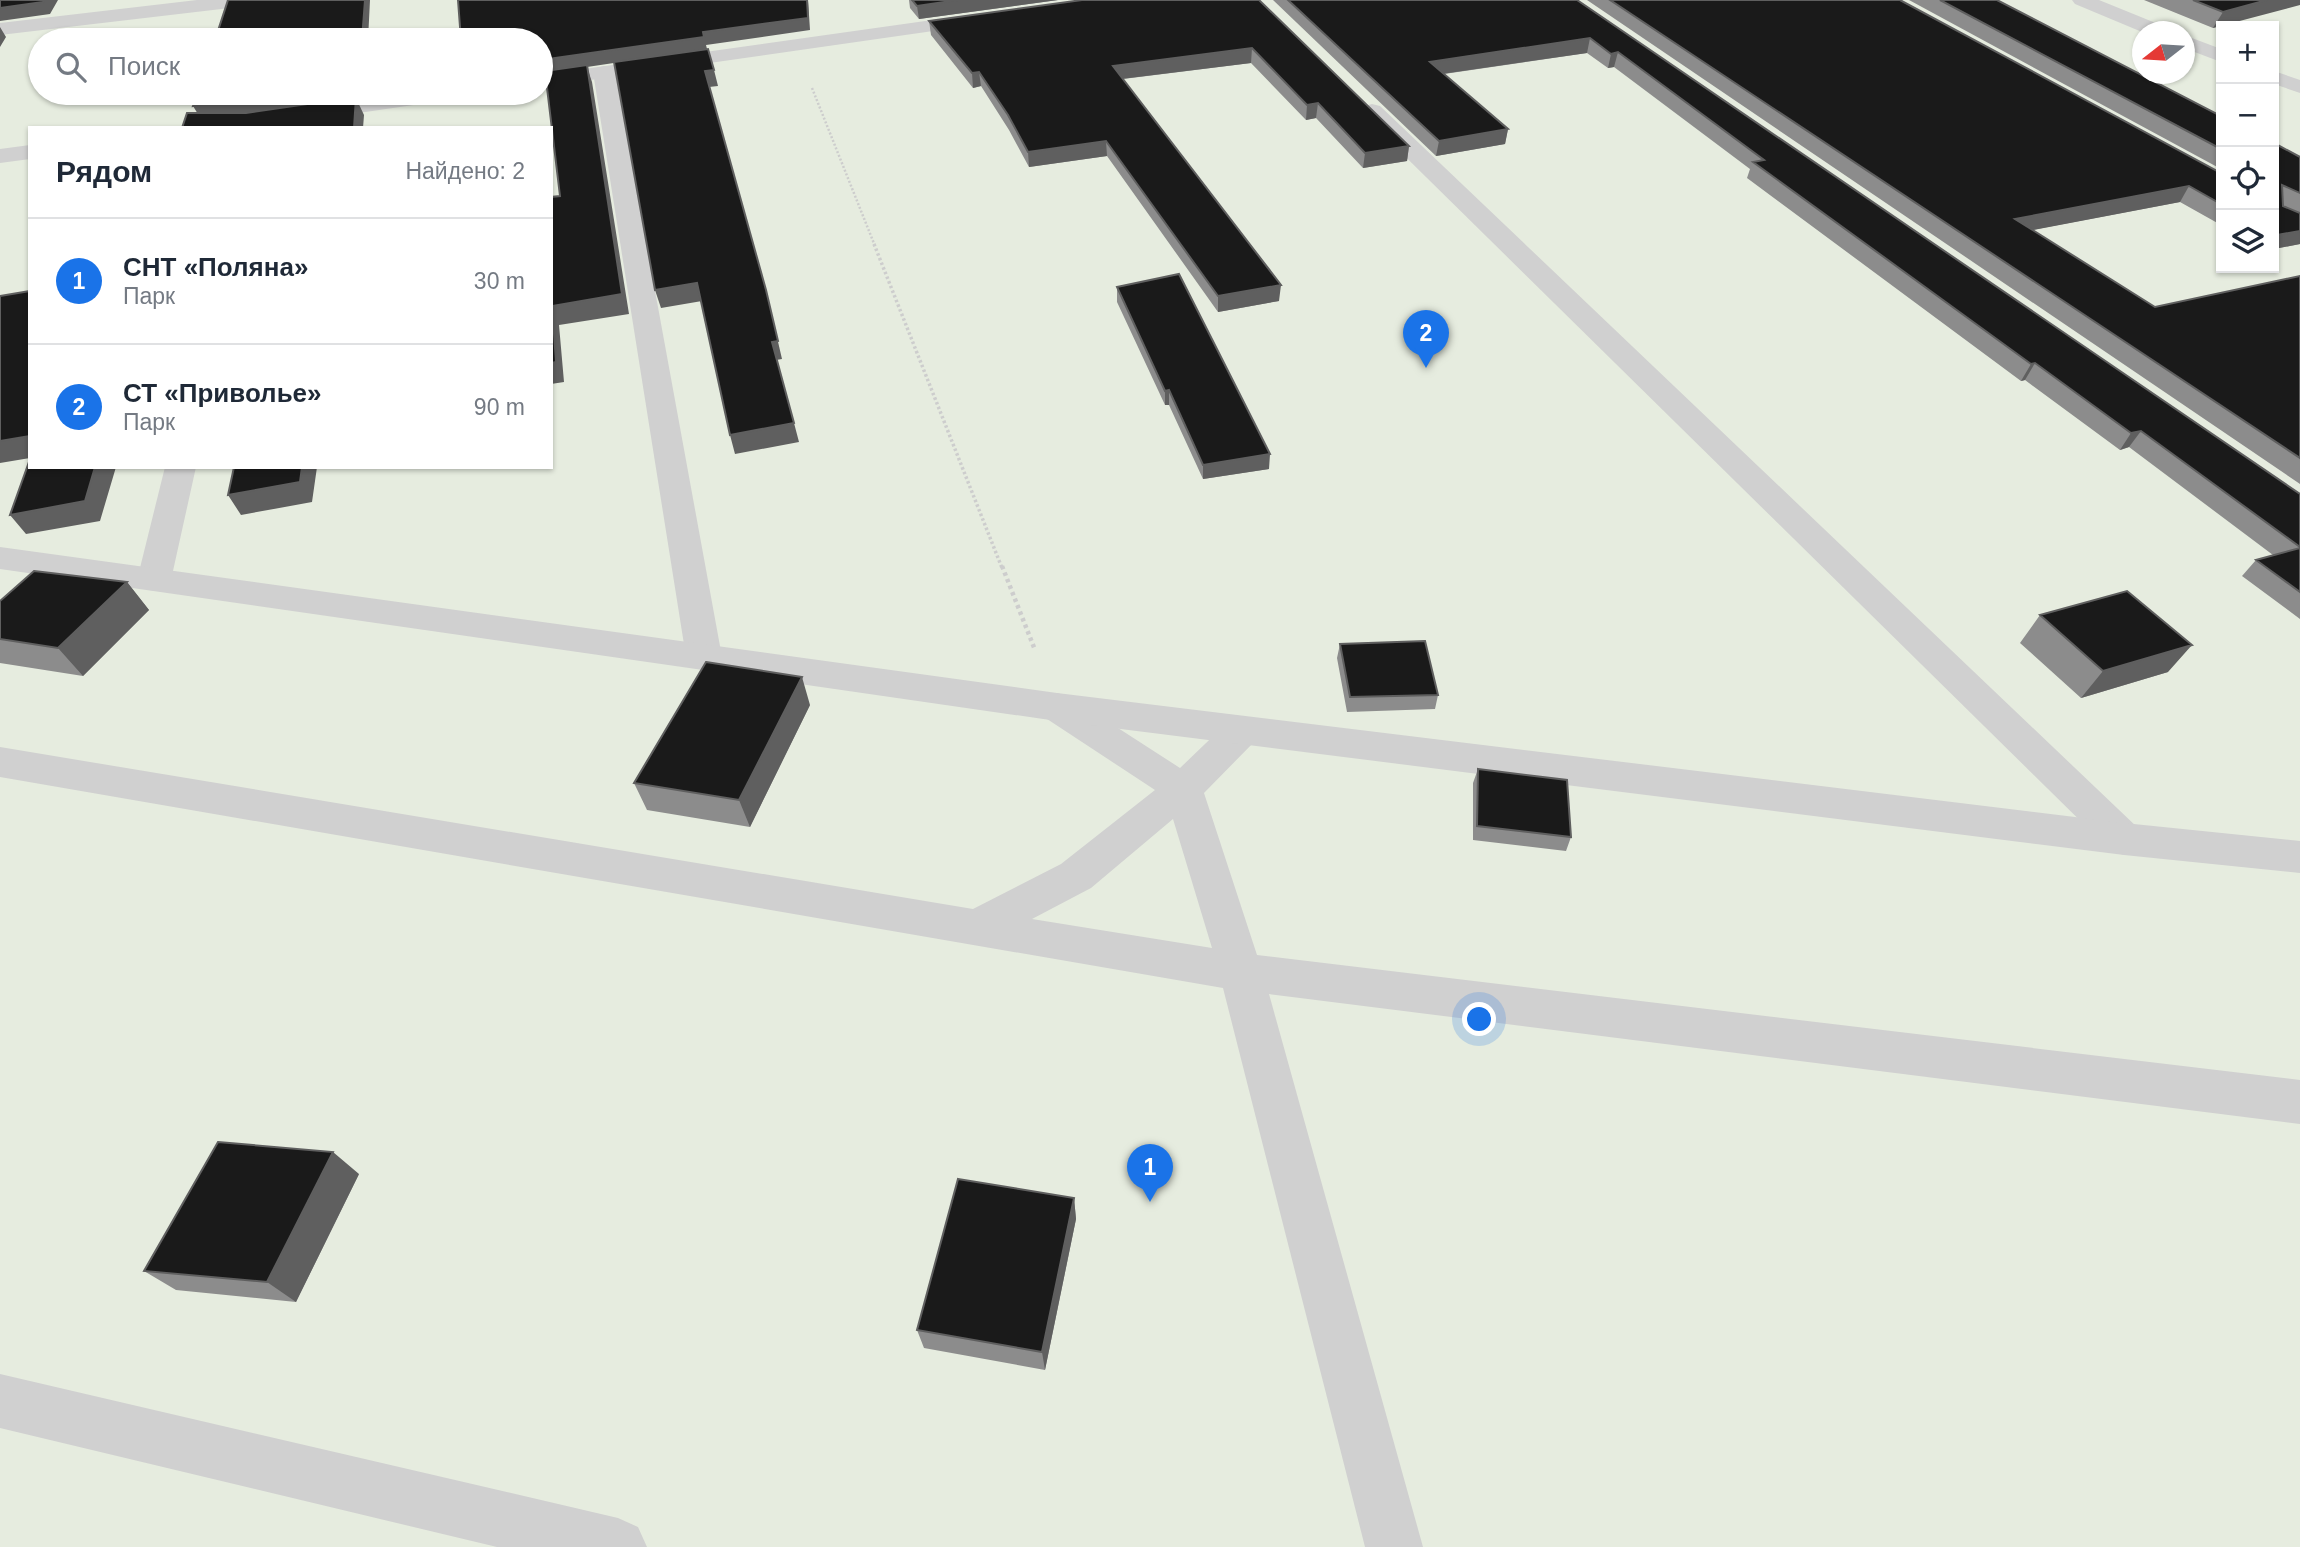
<!DOCTYPE html>
<html lang="ru">
<meta charset="utf-8">
<style>
:root{--surface:#fff;--page:#f6f6f7;--text:#1f2937;--muted:#747a83;--line:#e0e1e3;--accent:#1a73e8}
body{margin:0;font-family:Helvetica,sans-serif;background:var(--page);color:var(--text)}
.controls{position:absolute;right:21px;top:21px;display:grid;overflow:hidden;border-radius:0px;box-shadow:0 2px 5px #0004}
.controls button{width:63px;height:63px;display:grid;place-items:center;padding:0;border:0;border-bottom:2px solid var(--line);background:var(--surface);color:var(--text);font:35px sans-serif}
.compass{position:absolute;left:2132px;top:21px;width:63px;height:63px;border-radius:50%;background:var(--surface);box-shadow:0 2px 5px #0004;rotate:253deg}
.you{position:absolute;left:1480px;top:1020px;width:24px;height:24px;margin:-18px;border:5px solid #fff;border-radius:50%;background:#1a73e8;box-shadow:0 0 0 10px #1a73e833}
.badge{display:grid;place-items:center;width:46px;height:46px;border-radius:50%;background:var(--accent);color:#fff;font-size:23px;font-weight:700}
.pin{position:absolute;translate:-50% -58px;filter:drop-shadow(0 2px 4px #0008)}
.pin::after{content:'';position:absolute;top:37px;width:24px;height:21px;background:inherit;clip-path:polygon(0 0,100% 0,50% 100%)}
.list{margin:0;padding:0;list-style:none}
h2{display:flex;justify-content:space-between;align-items:center;height:91px;margin:0;padding:0 28px;font-size:30px}
h2 small{font-size:23px;font-weight:400;color:var(--muted)}
.list li{display:grid;grid-template-columns:46px 1fr auto;gap:21px;align-items:center;box-sizing:border-box;height:126px;padding:0 28px;border-top:2px solid var(--line)}
.list b{display:block;font-size:26px;white-space:nowrap}
.list p{margin:0;font-size:23px;white-space:nowrap;color:var(--muted)}
.list em{font-size:23px;font-style:normal;color:var(--muted)}
.icon{flex:none;width:38px;height:38px;fill:none;stroke:currentColor;stroke-width:2;stroke-linecap:round;stroke-linejoin:round}
.map{position:relative;flex:none;width:2300px;height:1547px;overflow:hidden}
.search{position:absolute;background:var(--surface);box-shadow:0 2px 5px #0004;left:28px;top:28px;width:525px;height:77px;display:flex;align-items:center;gap:18px;box-sizing:border-box;padding:0 24px;border-radius:38px;color:var(--muted);font-size:26px}
.panel{position:absolute;background:var(--surface);box-shadow:0 2px 5px #0004;left:28px;top:126px;width:525px;height:343px;border-radius:0px}
.map>svg:first-child{display:block}
.green{fill:#e6ecdf;fill-rule:evenodd}
.lines{fill:none;stroke-linecap:round;stroke-linejoin:round}
.path-far2{stroke:#cdcdcd;stroke-width:2.5;stroke-dasharray:2 2;stroke-linecap:butt}
.path-far1{stroke:#cdcdcd;stroke-width:3.5;stroke-dasharray:2.5 2.5;stroke-linecap:butt}
.path{stroke:#cdcdcd;stroke-width:4.5;stroke-dasharray:3.5 3.5;stroke-linecap:butt}
.service{fill:#d0d0d0;fill-rule:evenodd}
.minor{fill:#d0d0d0;fill-rule:evenodd}
.wall{fill:#8c8c8c}
.shaded-wall{fill:#5f5f5f}
.building{fill:#1a1a1a;stroke:#5f5f5f;stroke-width:2}
</style>
<div class="map">
<svg width="2300" height="1547" viewBox="0 0 2300 1547">
<rect width="100%" height="100%" fill="#fff"/>
<path class="green" d="M0,0H2300V1547H0ZM2221,26H2274V268H2221ZM2142,32H2184V74H2142ZM40,40H541V93H40ZM30,128H551V467H30Z"/>
<g class="lines">
<path class="path-far2" d="M812,88L875,246"/>
<path class="path-far1" d="M874,244L1002,568"/>
<path class="path" d="M1002,566L1035,650"/>
<path class="service" d="M197,0H257L247,6L0,35V23Z
M604,66L611,68L615,72L722,657L717,666L704,670L691,666L686,657L593,72L597,68Z
M1372,104L1380,106L2138,828L2144,839L2138,850L2124,855L2110,850L1364,116L1361,111L1364,106Z
M165,467H196L171,580L166,588L154,591L142,588L137,580Z
M1057,693L1070,697L1180,768L1230,720L1243,716L1256,720L1262,730L1256,740L1204,793L1257,955L2300,1080V1124L1269,994L1423,1547H1365L1223,988L0,777V747L973,909L1061,864L1155,790L1044,717L1039,707L1044,697ZM1173,819L1212,948L1032,919L1091,888Z
M0,1374L618,1518L638,1527L647,1547H497L0,1428Z"/>
<path class="minor" d="M2072,0H2099L2168,28L2171,32H2142L2075,4Z
M982,13L989,15L992,19L989,23L541,87V75Z
M2184,35L2221,49V62L2184,48Z
M2274,71L2300,80V93L2274,84Z
M410,93H466L463,98L455,99L255,128H194L197,123L205,121Z
M30,145V159L0,163V149Z
M0,547L1057,693L2124,823L2300,841V873L2124,855L1057,721L0,569Z"/>
</g>
<path class="wall" d="M909,0H1058L919,19L910,8Z
M1259,0L1409,146L1407,161L1363,168L1316,118L1306,120L1251,63L1123,79L1279,301L1218,312L1107,156L1029,167L1009,130L981,86L973,88L931,35L929,21Z
M1273,0H1577L2300,494V619L2242,576L2256,560L2273,555L2129,447L2120,450L2025,380L2021,381L1747,178L1750,169L1614,67L1608,68L1587,53L1444,74L1508,129L1505,144L1436,156Z
M1587,0H1900L2221,173V225L2180,202L2032,230L2155,307L2300,276V484Z
M1909,0H1997L2221,116V169Z
M2144,0H2300L2213,28Z
M2274,143L2300,157V244L2274,249Z
M1117,287L1269,469L1203,479L1169,405H1165L1117,302Z
M127,582L149,610L83,676L0,663V601Z
M2040,615L2168,672L2081,698L2020,643Z
M1340,644L1438,695L1435,709L1347,712L1337,658Z
M810,705L750,827L647,810L634,783Z
M1478,769L1571,837L1566,851L1473,840V783Z
M359,1174L296,1302L176,1290L144,1271Z
M1074,1198L1076,1219L1045,1370L924,1348L917,1330Z"/>
<path class="shaded-wall" d="M44,0H58L50,14L0,21V8Z
M365,0H370L368,40H362Z
M808,0L810,30L706,45L707,49L587,67L592,82L629,314L559,325L564,382L551,384L552,306L587,67L541,74V60Z
M958,0H1058L919,19L917,6Z
M2267,0H2300V5L2213,28L2223,12Z
M0,27L6,37L0,47Z
M1590,38L1587,53L1428,76L1430,62Z
M1252,48L1251,63L1113,80V66Z
M1618,52L1614,67L1608,68L1611,54Z
M714,70L718,86L709,87L705,71Z
M979,72L981,86L973,88L972,73Z
M293,93H365V96L356,98L364,115L363,128L201,119L193,106Z
M1318,103L1316,118L1306,120L1307,105Z
M1508,129L1505,144L1436,156L1439,141Z
M1106,141L1107,156L1029,167L1028,152Z
M1409,146L1407,161L1363,168L1365,153Z
M2189,186L2180,202L2007,235L2015,219Z
M2300,231V244L2274,249V240L2277,235Z
M697,283L702,301L661,308L655,290Z
M1281,285L1279,301L1218,312V296Z
M766,290L782,359L776,360L772,342Z
M2035,363L2025,380L2021,381L2031,364Z
M1169,390V405H1165V391Z
M794,423L799,442L735,454L730,435Z
M2141,431L2129,447L2120,450L2131,433Z
M30,436V458L0,463V441Z
M1270,454L1269,469L1203,479V465Z
M95,467H116L100,521L26,534L10,515Z
M302,467H317L312,502L241,515L228,495Z
M127,582L149,610L83,676L58,648Z
M2192,645L2168,672L2081,698L2103,671Z
M802,677L810,705L750,827L739,800Z
M333,1152L359,1174L296,1302L267,1282Z
M1074,1198L1076,1219L1045,1370L1042,1352Z"/>
<path class="building" d="M0,0H44L43,2L0,8Z
M228,0H365L362,40H215Z
M458,0H807L808,18L703,32L704,37L541,60V40H461Z
M912,0H958L917,6Z
M1082,0H1259L1409,146L1365,153L1318,103L1307,105L1252,48L1113,66L1281,285L1218,296L1106,141L1028,152L1008,115L979,72L972,73L929,21Z
M1288,0H1577L2300,494V547L2141,431L2131,433L2035,363L2031,364L1753,162L1764,160L1618,52L1611,54L1590,38L1430,62L1508,129L1439,141Z
M1610,0H1900L2221,173V204L2189,186L2015,219L2155,307L2300,276V458Z
M1940,0H1997L2221,116V149Z
M2193,0H2267L2223,12Z
M708,49L714,70L705,71L766,290L778,341L772,342L794,423L730,435L697,283L655,290L614,62Z
M587,65L622,294L552,306L556,362L551,363V197L560,196L545,71Z
M198,93H293L193,106Z
M356,97L354,128H182L187,113H246Z
M2274,143L2300,157V193L2282,185L2283,206L2300,213V231L2277,235L2274,233Z
M1179,274L1270,454L1203,465L1169,390L1165,391L1117,287Z
M30,291V436L0,441V296Z
M30,459V467H95L85,501L10,515Z
M234,467H302L300,482L228,495Z
M2300,548V592L2256,560Z
M34,571L127,582L58,648L0,639V601Z
M2127,591L2192,645L2103,671L2040,615Z
M1425,641L1438,695L1350,697L1340,644Z
M706,662L802,677L739,800L634,783Z
M1478,769L1567,780L1571,837L1477,826Z
M218,1142L333,1152L267,1282L144,1271Z
M958,1179L1074,1198L1042,1352L917,1330Z"/>
</svg>
<div class="controls">
<button>+</button>
<button>−</button>
<button><svg class="icon" aria-label="locate" viewBox="0 0 24 24"><circle cx="12" cy="12" r="6"/><path d="M12 2v4M12 18v4M2 12h4M18 12h4"/></svg></button>
<button><svg class="icon" aria-label="layers" viewBox="0 0 24 24"><path d="M12 4l9 5-9 5-9-5zM3 14l9 5 9-5"/></svg></button>
</div>
<svg class="compass" viewBox="-18 -18 36 36"><path d="M0-13l5 13h-10z" fill="#e53935"/><path d="M0 13l5-13h-10z" fill="#747a83"/></svg>
<div class="you"></div>
<div class="pin badge" style="left:1150px;top:1202px">1</div>
<div class="pin badge" style="left:1426px;top:368px">2</div>
<div class="search"><svg class="icon" aria-label="search" viewBox="0 0 24 24"><circle cx="10" cy="10" r="6"/><path d="M15 15l6 6"/></svg>Поиск</div>
<section class="panel">
<h2>Рядом<small>Найдено: 2</small></h2>
<ul class="list">
<li><span class="badge">1</span><div><b>СНТ «Поляна»</b><p>Парк</p></div><em>30 m</em></li>
<li><span class="badge">2</span><div><b>СТ «Приволье»</b><p>Парк</p></div><em>90 m</em></li>
</ul>
</section>
</div>
